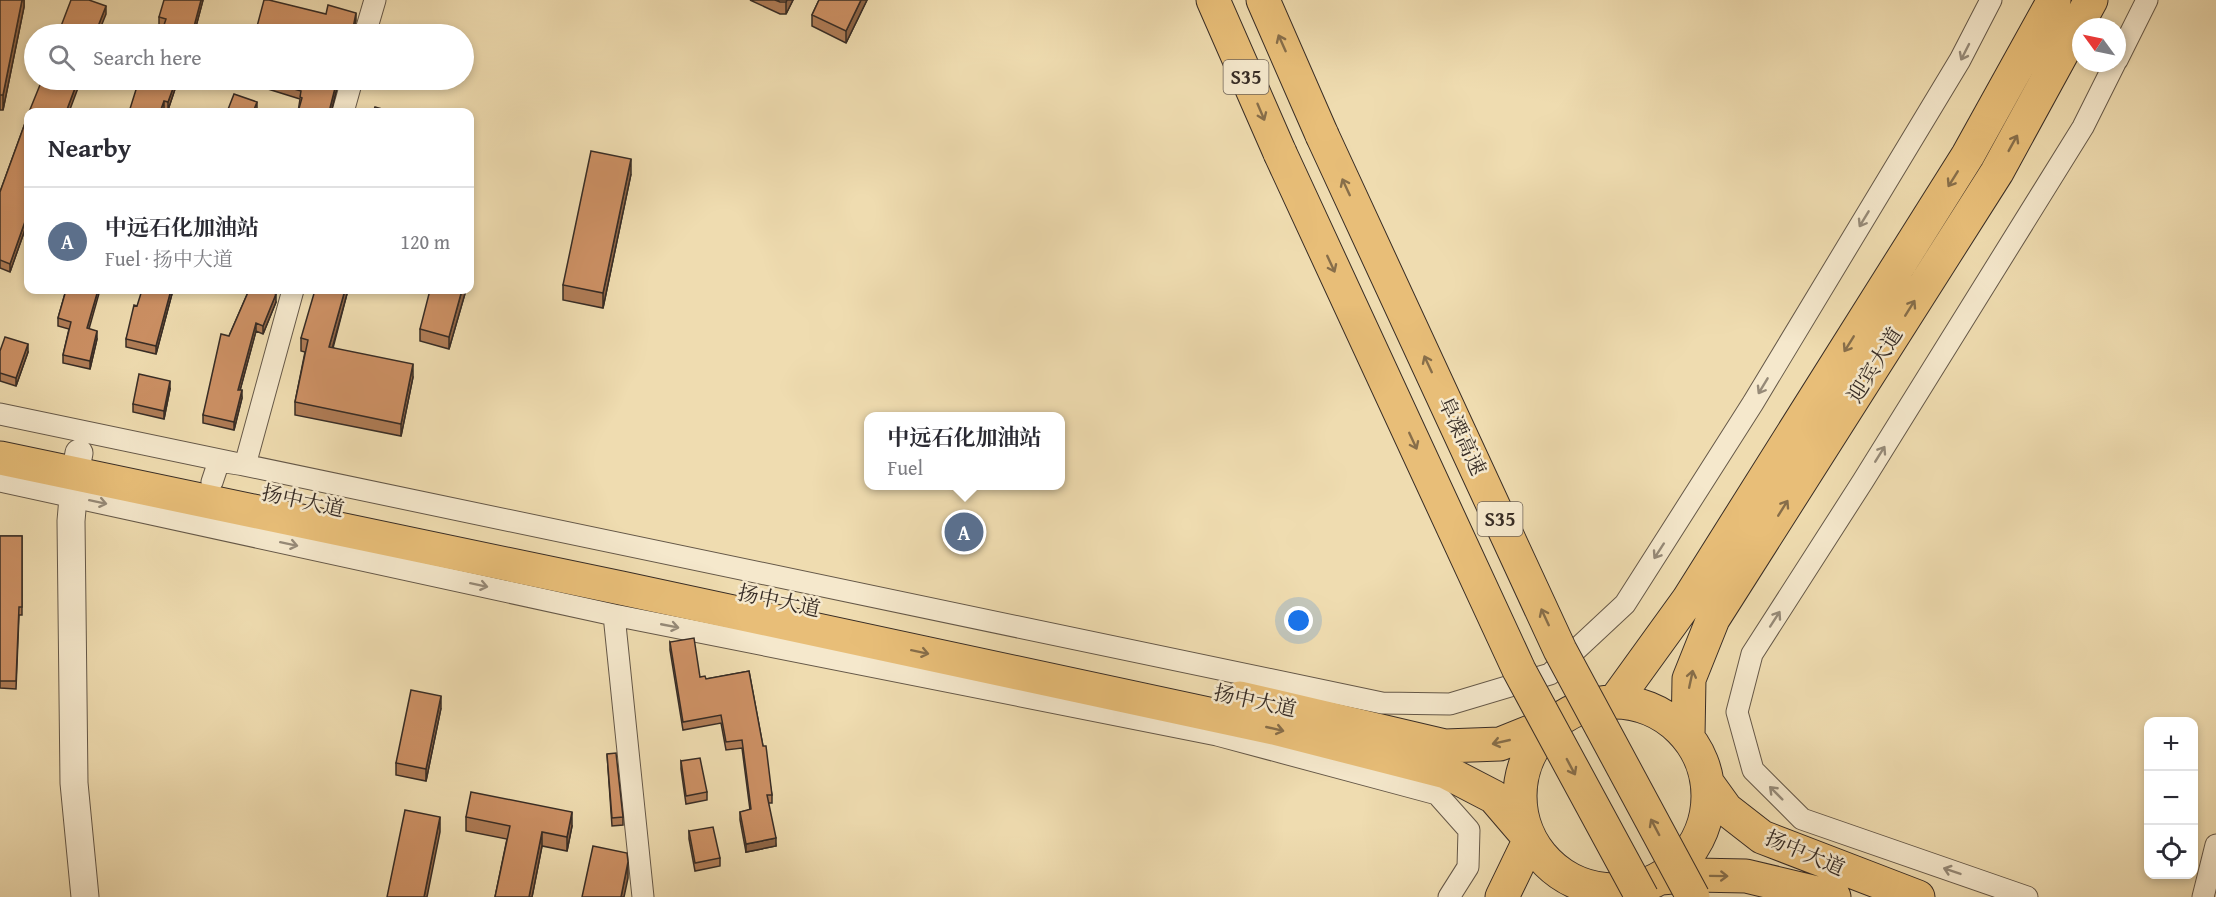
<!DOCTYPE html>
<meta charset="utf-8">
<style>
:root{--surface:#fff;--page:#f7f7f7;--text:#2b2b33;--muted:#7c7c81;--line:#e1e1e2;--accent:#111827}
body{margin:0;font-family:"Gentium Book Plus","Noto Serif SC",serif;background:var(--page);color:var(--text)}
.controls{position:absolute;right:18px;bottom:18px;display:grid;overflow:hidden;border-radius:12px;box-shadow:0 3px 9px #0003}
.controls button{width:54px;height:54px;display:grid;place-items:center;padding:0;border:0;border-bottom:2px solid var(--line);background:var(--surface);color:var(--text);font:30px sans-serif}
.compass{position:absolute;left:2072px;top:18px;width:54px;height:54px;border-radius:50%;background:var(--surface);box-shadow:0 3px 9px #0003;rotate:303deg}
.you{position:absolute;left:1299px;top:621px;width:21px;height:21px;margin:-15px;border:4px solid #fff;border-radius:50%;background:#1a73e8;box-shadow:0 0 0 9px #1a73e833}
.badge{display:grid;place-items:center;width:39px;height:39px;border-radius:50%;background:var(--accent);color:#fff;font-size:20px;font-weight:700}
.pin{position:absolute;translate:-50% -50%;border:3px solid #fff;box-shadow:0 2px 6px #0006}
.popup{position:absolute;left:864px;top:412px;width:201px;height:78px;box-sizing:border-box;display:grid;place-content:center;border-radius:12px;background:var(--surface);filter:drop-shadow(0 2px 4px #0005);font-size:20px;white-space:nowrap;color:var(--muted)}
.popup b{font-size:22px;color:var(--text)}
.popup::after{content:'';position:absolute;left:50%;top:100%;margin-left:-12px;border:12px solid transparent;border-top-color:var(--surface)}
.list{margin:0;padding:0;list-style:none}
h2{display:flex;justify-content:space-between;align-items:center;height:78px;margin:0;padding:0 24px;font-size:26px}
h2 small{font-size:20px;font-weight:400;color:var(--muted)}
.list li{display:grid;grid-template-columns:39px 1fr auto;gap:18px;align-items:center;box-sizing:border-box;height:108px;padding:0 24px;border-top:2px solid var(--line)}
.list b{display:block;font-size:22px;white-space:nowrap}
.list p{margin:0;font-size:20px;white-space:nowrap;color:var(--muted)}
.list em{font-size:20px;font-style:normal;color:var(--muted)}
.icon{flex:none;width:33px;height:33px;fill:none;stroke:currentColor;stroke-width:2;stroke-linecap:round;stroke-linejoin:round}
.map{position:relative;flex:none;width:2216px;height:897px;overflow:hidden}
.search{position:absolute;background:var(--surface);box-shadow:0 3px 9px #0003;left:24px;top:24px;width:450px;height:66px;display:flex;align-items:center;gap:15px;box-sizing:border-box;padding:0 21px;border-radius:33px;color:var(--muted);font-size:22px}
.panel{position:absolute;background:var(--surface);box-shadow:0 3px 9px #0003;left:24px;top:108px;width:450px;height:186px;border-radius:12px}
.map>svg:first-child{display:block}
.lines{fill:none;stroke-linecap:round;stroke-linejoin:round}
.minor-casing{stroke:#655848;stroke-width:23}
.tertiary-casing{stroke:#655848;stroke-width:29}
.primary-casing{stroke:#372c25;stroke-width:35}
.motorway-casing{stroke:#372c25;stroke-width:35}
.minor{stroke:#f5e8cc;stroke-width:21}
.tertiary{stroke:#f5e8cc;stroke-width:27}
.primary{stroke:#e8be78;stroke-width:33}
.motorway{stroke:#e8be78;stroke-width:33}
.motorway-bridge-casing{stroke:#372c25;stroke-width:35;stroke-linecap:butt}
.motorway-bridge{stroke:#e8be78;stroke-width:33}
.wall{fill:#af7c56;stroke:#372c25;stroke-width:1.5}
.shaded-wall{fill:#8f6546;stroke:#372c25;stroke-width:1.5}
.building{fill:#cc9064;stroke:#372c25;stroke-width:1.5}
.oneway{stroke:#876e4a}
.oneway2{stroke:#968a78}
.labels{text-anchor:middle;stroke-width:5;stroke-linejoin:round;paint-order:stroke}
.shield{fill:#f5e8cc;stroke:#706457;stroke-width:1.5}
.shield-label{font-size:20px;font-weight:bold;fill:#372c25}
.street-label{font-size:21px;fill:#372c25;stroke:#f5e8cc}
</style>
<div class="map">
<svg width="2216" height="897" viewBox="0 0 2216 897">
<rect width="100%" height="100%" fill="#efdcb0"/>
<filter id="stains"><feTurbulence type="fractalNoise" baseFrequency=".00333" numOctaves="4"/><feColorMatrix values="0 0 0 0 .2 0 0 0 0 .09 0 0 0 0 .02 0 0 0 .5 -.17"/></filter>
<radialGradient id="worn" r=".72"><stop offset=".6" stop-color="#630" stop-opacity="0"/><stop offset="1" stop-color="#630" stop-opacity=".3"/></radialGradient>
<g class="lines">
<defs>
<path id="minor" d="M365,34L375,0
M2117,60L2147,0
M343,112L352,80
M0,414L1382,703L1450,704L1550,674L1625,604L1753,403L1960,60L1991,0
M0,481L614,615L1217,735L1437,794L1469,830L1468,867L1449,897
M212,482L219,461L245,465L293,290
M614,615L643,897
M2027,897L1802,819L1753,770L1737,712L1752,654L1863,481L2083,127L2115,63
M2203,897L2216,845"/>
<path id="tertiary" d="M79,453L75,474L71,521L74,783L85,897"/>
<path id="primary" d="M0,458L621,588L1274,728L1446,772L1494,797L1530,839L1502,897
M1240,698L1445,746L1500,744L1555,722
M1615,701L1688,600L1968,155L2054,0
M1520 796a94 94 0 1 1 188 0a94 94 0 1 1-188 0Z
M1688,737L1689,679L1713,619L1997,172L2091,0
M1708,784L1726,809L1762,837L1918,897
M1661,878L1695,875L1746,876L1834,897"/>
<path id="motorway" d="M1213,0L1280,153
M1263,0L1322,135"/>
</defs>
<use href="#minor" class="minor-casing"/>
<use href="#tertiary" class="tertiary-casing"/>
<use href="#primary" class="primary-casing"/>
<use href="#motorway" class="motorway-casing"/>
<use href="#minor" class="minor"/>
<use href="#tertiary" class="tertiary"/>
<use href="#primary" class="primary"/>
<use href="#motorway" class="motorway"/>
<defs>
<path id="motorway-bridge" d="M1322,135L1560,650L1693,897
M1280,153L1519,670L1642,897"/>
</defs>
<use href="#motorway-bridge" class="motorway-bridge-casing"/>
<use href="#motorway-bridge" class="motorway-bridge"/>
</g>
<path class="wall" d="M0,0H24V7L3,110H0Z
M203,0L194,34H161L163,26L159,25V17Z
M750,0H793L786,14H780Z
M819,0H867L846,43L812,26V15Z
M139,80H178L168,110L164,109Z
M252,80H339L331,112H298L300,99L252,84Z
M28,115V221L10,272L0,268V192Z
M631,174L603,308L563,300V285Z
M66,290L89,329L97,339L90,369L63,363V355L69,329L58,326V318Z
M173,290L156,354L126,347V339L137,306Z
M249,290H269V291L276,302L263,334L256,331L240,390L242,398L234,430L203,423V415L229,336Z
M348,290L333,348L413,377L401,436L295,415V402L305,352L301,351V338Z
M466,290L449,349L420,341V329Z
M0,351L28,352L16,386L0,381Z
M170,389L164,419L133,412V404Z
M0,536H22V615H19L16,689L0,688Z
M670,642L700,677L706,679L749,671L772,795V803H768L776,846L746,852L740,820V812L750,810L742,748L726,750L721,723L683,730L670,650Z
M441,708L426,781L396,775V763Z
M607,754L623,817V825L612,826Z
M681,761L707,792V800L686,804L681,769Z
M466,817L572,826L567,851L542,846L532,897H495L507,839L466,831Z
M689,831L720,858V866L695,871L689,839Z"/>
<path class="shaded-wall" d="M22,0H24V7L3,110V95Z
M201,0H203L194,34H192Z
M787,0H793L786,14V2Z
M861,0H867L846,43V31Z
M106,6V14L98,34H95Z
M356,13V21L353,34V28Z
M78,80H81L69,112H66Z
M176,80H178L168,110V102Z
M337,80H339L331,112H329Z
M164,101V109L163,112H160Z
M257,102V110L256,112H253Z
M631,159V174L603,308V293Z
M28,213V221L10,272V264Z
M98,290H100L87,336V328Z
M171,290H173L156,354V346Z
M345,290H348L329,360V347Z
M462,290H466L449,349V337Z
M276,294V302L263,334V326Z
M256,323V331L238,398V390Z
M97,331V339L90,369V361Z
M28,344V352L16,386V378Z
M413,364V377L401,436V424Z
M170,381V389L164,419V411Z
M242,390V398L234,430V422Z
M441,696V708L426,781V769Z
M572,812V826L567,851V837Z
M440,817V832L427,897H424Z
M542,832V846L532,897H529Z
M776,838V846L746,852V844Z
M628,862V878L624,897H621Z"/>
<path class="building" d="M0,0H22L3,95H0Z
M71,0H89L106,6L95,34H58Z
M164,0H201L192,34H161L166,19L159,17Z
M264,0H269L326,14L328,5L356,13L353,28L356,34H255Z
M775,0H787L786,2H780Z
M819,0H861L846,31L812,15Z
M42,80H78L66,112H29Z
M139,80H176L168,102L164,101L160,112H129Z
M263,80H337L329,112H298L302,98L300,97L301,91Z
M234,94L257,102L253,112H227Z
M375,107L393,112H373Z
M28,115V213L10,264L0,260V192Z
M591,151L631,159L603,293L563,285Z
M66,290H98L87,328L97,331L90,361L63,355L71,322L58,318Z
M142,290H171L156,346L126,339L134,305L137,306Z
M249,290H266L276,294L263,326L256,323L238,390H242L234,422L203,415L221,334L229,336Z
M315,290H345L329,347L413,364L401,424L295,402L308,340L301,338Z
M430,290H462L449,337L420,329Z
M5,337L28,344L16,378L0,373V351Z
M139,374L170,381L164,411L133,404Z
M0,536H22V607H19L16,681H0Z
M694,638L700,677L705,676L706,679L749,671L763,746H766L772,795H767L776,838L746,844L740,812L751,809L742,740L726,742L721,715L683,722L670,642Z
M411,690L441,696L426,769L396,763Z
M616,753L623,817L612,818L607,754Z
M700,758L707,792L686,796L681,761Z
M471,792L572,812L567,837L542,832L529,897H495L510,826L466,817Z
M405,810L440,817L424,897H387Z
M713,827L720,858L695,863L689,831Z
M593,846L627,853L628,862L621,897H582Z"/>
<defs><path id="oneway-shaft" d="M-6 0H5M1.5-3L5.5 0L1.5 3" fill="none" stroke-width="1.6" stroke-linecap="round" stroke-linejoin="round" transform="scale(1.5)"/></defs>
<g class="oneway">
<use href="#oneway-shaft" transform="translate(1282 43) rotate(-114)"/>
<use href="#oneway-shaft" transform="translate(1261 112) rotate(67)"/>
<use href="#oneway-shaft" transform="translate(2013 143) rotate(-61)"/>
<use href="#oneway-shaft" transform="translate(1953 179) rotate(122)"/>
<use href="#oneway-shaft" transform="translate(1346 187) rotate(-115)"/>
<use href="#oneway-shaft" transform="translate(1331 264) rotate(65)"/>
<use href="#oneway-shaft" transform="translate(1910 308) rotate(-58)"/>
<use href="#oneway-shaft" transform="translate(1849 344) rotate(122)"/>
<use href="#oneway-shaft" transform="translate(1428 364) rotate(-115)"/>
<use href="#oneway-shaft" transform="translate(1413 441) rotate(65)"/>
<use href="#oneway-shaft" transform="translate(1783 508) rotate(-58)"/>
<use href="#oneway-shaft" transform="translate(1545 617) rotate(-115)"/>
<use href="#oneway-shaft" transform="translate(920 652) rotate(12)"/>
<use href="#oneway-shaft" transform="translate(1691 679) rotate(-78)"/>
<use href="#oneway-shaft" transform="translate(1275 729) rotate(13)"/>
<use href="#oneway-shaft" transform="translate(1501 742) rotate(167)"/>
<use href="#oneway-shaft" transform="translate(1571 767) rotate(62)"/>
<use href="#oneway-shaft" transform="translate(1655 827) rotate(-118)"/>
<use href="#oneway-shaft" transform="translate(1719 876) rotate(1)"/>
</g>
<g class="oneway2">
<use href="#oneway-shaft" transform="translate(1965 52) rotate(117)"/>
<use href="#oneway-shaft" transform="translate(1864 219) rotate(121)"/>
<use href="#oneway-shaft" transform="translate(1763 386) rotate(121)"/>
<use href="#oneway-shaft" transform="translate(1880 454) rotate(-58)"/>
<use href="#oneway-shaft" transform="translate(98 502) rotate(12)"/>
<use href="#oneway-shaft" transform="translate(289 544) rotate(12)"/>
<use href="#oneway-shaft" transform="translate(1659 551) rotate(123)"/>
<use href="#oneway-shaft" transform="translate(479 585) rotate(12)"/>
<use href="#oneway-shaft" transform="translate(1775 619) rotate(-57)"/>
<use href="#oneway-shaft" transform="translate(670 626) rotate(11)"/>
<use href="#oneway-shaft" transform="translate(1776 793) rotate(-135)"/>
<use href="#oneway-shaft" transform="translate(1952 871) rotate(-161)"/>
</g>
<g class="labels">
<g class="shield">
<rect x="1223.5" y="60" width="45" height="34" rx="4.5"/>
<rect x="1477.5" y="502" width="45" height="34" rx="4.5"/>
</g>
<g class="shield-label">
<text x="1246" y="84">S35</text>
<text x="1500" y="526">S35</text>
</g>
<g class="street-label">
<text transform="translate(1875 365) rotate(-58)" y="7">迎宾大道</text>
<text transform="translate(1462 436) rotate(65)" y="7">阜溧高速</text>
<text transform="translate(303 501) rotate(12)" y="7">扬中大道</text>
<text transform="translate(779 601) rotate(12)" y="7">扬中大道</text>
<text transform="translate(1255 701) rotate(12)" y="7">扬中大道</text>
<text transform="translate(1805 853) rotate(23)" y="7">扬中大道</text>
</g>
</g>
<rect width="100%" height="100%" filter="url(#stains)"/>
<rect width="100%" height="100%" fill="url(#worn)"/>
</svg>
<div class="controls">
<button>+</button>
<button>−</button>
<button><svg class="icon" aria-label="locate" viewBox="0 0 24 24"><circle cx="12" cy="12" r="6"/><path d="M12 2v4M12 18v4M2 12h4M18 12h4"/></svg></button>
</div>
<svg class="compass" viewBox="-18 -18 36 36"><path d="M0-13l5 13h-10z" fill="#e53935"/><path d="M0 13l5-13h-10z" fill="#7c7c81"/></svg>
<div class="you"></div>
<div class="pin badge" style="left:964px;top:532px;background:#5c6f8a">A</div>
<div class="popup"><b>中远石化加油站</b>Fuel</div>
<div class="search"><svg class="icon" aria-label="search" viewBox="0 0 24 24"><circle cx="10" cy="10" r="6"/><path d="M15 15l6 6"/></svg>Search here</div>
<section class="panel">
<h2>Nearby<small></small></h2>
<ul class="list">
<li><span class="badge" style="background:#5c6f8a">A</span><div><b>中远石化加油站</b><p>Fuel · 扬中大道</p></div><em>120 m</em></li>
</ul>
</section>
</div>
